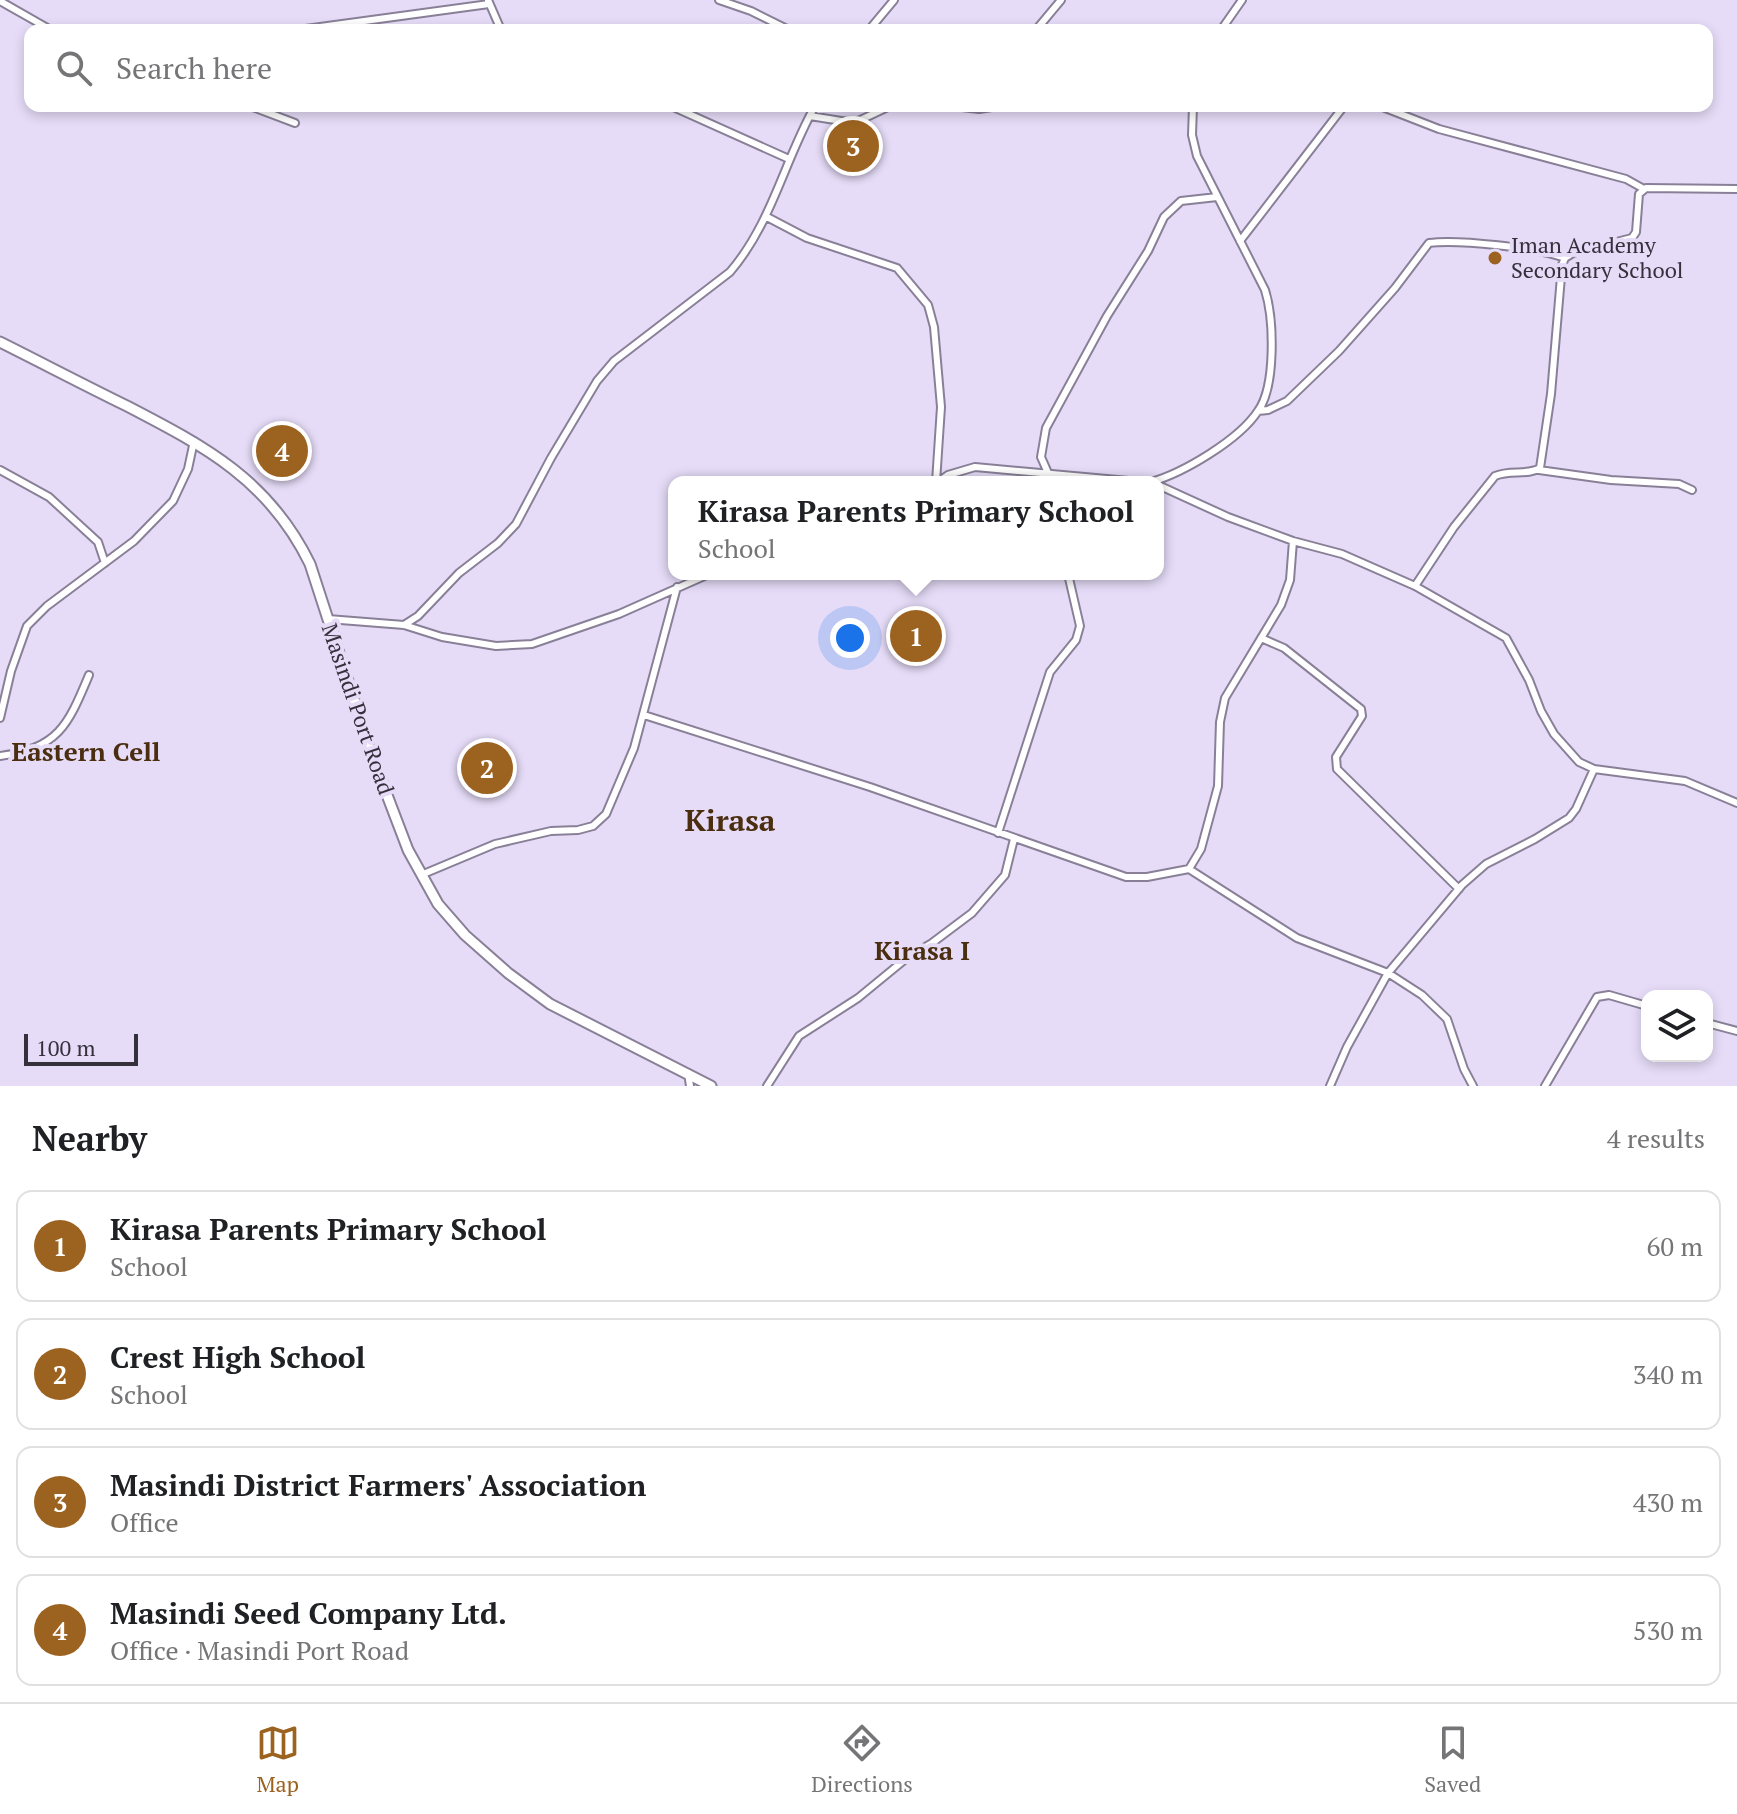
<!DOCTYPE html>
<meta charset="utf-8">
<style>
:root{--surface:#fff;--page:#f6f6f6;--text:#202124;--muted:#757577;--line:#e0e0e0;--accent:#9c6320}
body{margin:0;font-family:"PT Serif",serif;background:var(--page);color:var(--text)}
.controls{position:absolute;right:24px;bottom:24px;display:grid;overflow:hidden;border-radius:16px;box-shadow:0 4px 12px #0003}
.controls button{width:72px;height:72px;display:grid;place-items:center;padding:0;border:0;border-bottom:2px solid var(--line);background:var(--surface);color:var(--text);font:40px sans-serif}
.scale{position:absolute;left:24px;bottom:20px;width:114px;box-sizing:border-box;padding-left:8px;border:4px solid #35313c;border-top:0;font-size:22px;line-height:28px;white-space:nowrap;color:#35313c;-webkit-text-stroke:6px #e6dcf8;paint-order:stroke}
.you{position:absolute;left:850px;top:638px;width:28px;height:28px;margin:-20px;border:6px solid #fff;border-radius:50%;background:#1a73e8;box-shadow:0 0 0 12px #1a73e833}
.badge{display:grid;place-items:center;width:52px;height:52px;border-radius:50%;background:var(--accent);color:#fff;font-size:26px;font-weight:700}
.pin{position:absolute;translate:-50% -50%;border:4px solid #fff;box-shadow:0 2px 8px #0006}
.popup{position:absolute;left:668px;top:476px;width:496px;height:104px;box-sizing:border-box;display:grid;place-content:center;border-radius:16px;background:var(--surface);filter:drop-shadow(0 2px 6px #0005);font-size:26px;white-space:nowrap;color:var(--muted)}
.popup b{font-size:30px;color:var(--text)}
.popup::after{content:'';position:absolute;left:50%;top:100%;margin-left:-16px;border:16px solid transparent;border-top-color:var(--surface)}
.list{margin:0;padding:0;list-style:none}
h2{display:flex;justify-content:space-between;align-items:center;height:104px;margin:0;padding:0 32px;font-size:34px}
h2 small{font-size:26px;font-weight:400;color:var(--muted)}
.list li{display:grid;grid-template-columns:52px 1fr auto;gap:24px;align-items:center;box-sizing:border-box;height:112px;margin:0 16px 16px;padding:0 16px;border:2px solid var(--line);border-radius:16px}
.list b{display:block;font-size:30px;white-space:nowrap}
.list p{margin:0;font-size:26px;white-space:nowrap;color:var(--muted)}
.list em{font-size:26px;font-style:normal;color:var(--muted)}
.icon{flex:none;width:44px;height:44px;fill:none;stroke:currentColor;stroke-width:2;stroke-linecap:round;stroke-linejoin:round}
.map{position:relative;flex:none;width:1737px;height:1086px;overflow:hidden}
.search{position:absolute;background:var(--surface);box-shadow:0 4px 12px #0003;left:24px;right:24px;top:24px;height:88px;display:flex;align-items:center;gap:20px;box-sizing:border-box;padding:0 28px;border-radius:16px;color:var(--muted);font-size:30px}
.sheet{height:616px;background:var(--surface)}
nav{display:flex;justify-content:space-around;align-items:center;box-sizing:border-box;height:112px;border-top:2px solid var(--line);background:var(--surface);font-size:22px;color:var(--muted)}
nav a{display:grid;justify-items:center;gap:4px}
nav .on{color:var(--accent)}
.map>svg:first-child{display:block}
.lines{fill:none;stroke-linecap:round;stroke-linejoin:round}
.minor-casing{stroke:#898098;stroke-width:10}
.secondary-casing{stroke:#898098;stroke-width:13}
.minor{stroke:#fff;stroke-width:6}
.secondary{stroke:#fff;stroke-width:9}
.poi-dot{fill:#9c6320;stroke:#e6dcf8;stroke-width:3}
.labels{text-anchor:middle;stroke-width:8;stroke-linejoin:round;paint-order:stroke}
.poi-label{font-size:22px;fill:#35313c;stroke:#e6dcf8;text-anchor:start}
.street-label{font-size:22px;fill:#35313c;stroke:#e6dcf8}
.quarter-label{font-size:26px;font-weight:bold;fill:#4a2e0f;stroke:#e6dcf8}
.district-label{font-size:30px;font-weight:bold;fill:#4a2e0f;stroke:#e6dcf8}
</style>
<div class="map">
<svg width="1737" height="1086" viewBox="0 0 1737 1086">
<rect width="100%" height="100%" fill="#e6dcf8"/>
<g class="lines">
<defs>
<path id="minor" d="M488,0L501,30
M719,0L751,11L789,30
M0,1L51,30
M298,30L489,4
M869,30L894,0
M1036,30L1061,0
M1221,30L1242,0
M250,106L295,123
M671,106L789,159
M953,106L979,109L998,106
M1380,106L1439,129L1626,179L1644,189
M810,116L854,123L890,106
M767,217L807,238L897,268L928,305L934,327L941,407L936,482
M1240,241L1344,106
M1258,411L1268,410L1287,401L1339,351L1395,288L1429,243C1457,239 1539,248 1565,258
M0,470L49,497L98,542L105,563
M1539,470L1611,480L1679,484L1692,490
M938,482L948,475L975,467L1140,482
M1052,482L1041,457L1046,428L1107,316L1148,251L1164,217L1181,201L1217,197
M1151,482C1183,473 1239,440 1258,411C1276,386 1274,319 1265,290L1197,156L1192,135L1193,106
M1158,485L1228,517L1293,541L1342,554L1415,586L1506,638L1529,680L1541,711L1554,734L1579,762L1594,769L1685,781L1737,803
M1415,586L1454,527L1495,476C1510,469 1527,476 1540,468L1551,394L1562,265L1565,258L1573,253L1632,238L1636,232L1639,194L1646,188L1737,189
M328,619L404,625L442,637L496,646L532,644L619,614L709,574
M404,625L418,616L459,573L498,543L516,524L551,458L597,381L614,361L730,272C772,223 784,161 815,106
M1261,638L1284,648L1361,709L1362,716L1336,757L1337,769L1459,889
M644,715L870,787L1126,877H1147L1189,869L1201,849L1218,786L1220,722L1225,698L1281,605L1290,580L1293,541
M0,718L11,671L27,626L47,606L134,541L173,501L188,469L194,441
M0,756C59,748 68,725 89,675
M998,833L1050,672L1076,640L1080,626L1068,574
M1189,869L1297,938L1388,973L1422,995L1447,1019L1464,1069L1473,1086
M421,875L495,844L551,831L578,830L593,826L606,814L634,748L677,587
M1707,1023L1737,1031
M688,1073L690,1086
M767,1086L799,1036L858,998L908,957L932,943L972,913L1005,875L1014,839
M1330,1086L1347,1047L1388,973L1462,885L1486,864L1535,839L1569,818L1576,809L1594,769
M1545,1086L1597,997L1609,995L1647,1006"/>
<path id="secondary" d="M0,342C42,363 84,385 127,406C206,447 269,480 310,564L374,761L408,850L438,904L465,935L508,973L550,1004L711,1086"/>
</defs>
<use href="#minor" class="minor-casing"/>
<use href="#secondary" class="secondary-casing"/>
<use href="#minor" class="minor"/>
<use href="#secondary" class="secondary"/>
</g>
<circle class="poi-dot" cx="1495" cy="258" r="8"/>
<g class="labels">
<g class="poi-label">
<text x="1511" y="253">Iman Academy<tspan x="1511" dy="25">Secondary School</tspan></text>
</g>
<g class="street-label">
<text transform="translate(358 709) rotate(71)" y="8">Masindi Port Road</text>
</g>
<g class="quarter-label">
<text x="86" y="761">Eastern Cell</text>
<text x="922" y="960">Kirasa I</text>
</g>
<g class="district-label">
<text x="730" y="831">Kirasa</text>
</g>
</g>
</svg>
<div class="controls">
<button><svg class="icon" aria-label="layers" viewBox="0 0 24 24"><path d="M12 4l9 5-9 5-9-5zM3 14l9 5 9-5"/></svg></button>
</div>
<div class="scale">100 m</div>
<div class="you"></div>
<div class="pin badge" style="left:916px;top:636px">1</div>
<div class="popup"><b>Kirasa Parents Primary School</b>School</div>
<div class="pin badge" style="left:487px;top:768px">2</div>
<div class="pin badge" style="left:853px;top:146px">3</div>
<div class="pin badge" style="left:282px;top:451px">4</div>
<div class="search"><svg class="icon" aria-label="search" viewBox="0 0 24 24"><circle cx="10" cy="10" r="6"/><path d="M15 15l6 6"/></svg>Search here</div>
</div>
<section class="sheet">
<h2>Nearby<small>4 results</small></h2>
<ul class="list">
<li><span class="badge">1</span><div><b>Kirasa Parents Primary School</b><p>School</p></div><em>60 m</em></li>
<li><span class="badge">2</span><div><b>Crest High School</b><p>School</p></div><em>340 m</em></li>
<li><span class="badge">3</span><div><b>Masindi District Farmers' Association</b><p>Office</p></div><em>430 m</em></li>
<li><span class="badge">4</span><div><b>Masindi Seed Company Ltd.</b><p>Office · Masindi Port Road</p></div><em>530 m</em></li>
</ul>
</section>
<nav>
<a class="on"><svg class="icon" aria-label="map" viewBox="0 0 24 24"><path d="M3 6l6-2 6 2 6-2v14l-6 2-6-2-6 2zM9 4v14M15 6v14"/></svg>Map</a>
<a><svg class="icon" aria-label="directions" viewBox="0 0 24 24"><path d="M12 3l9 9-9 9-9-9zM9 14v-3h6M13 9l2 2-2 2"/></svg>Directions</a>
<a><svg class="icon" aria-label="saved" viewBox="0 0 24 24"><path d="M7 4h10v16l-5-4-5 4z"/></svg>Saved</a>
</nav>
